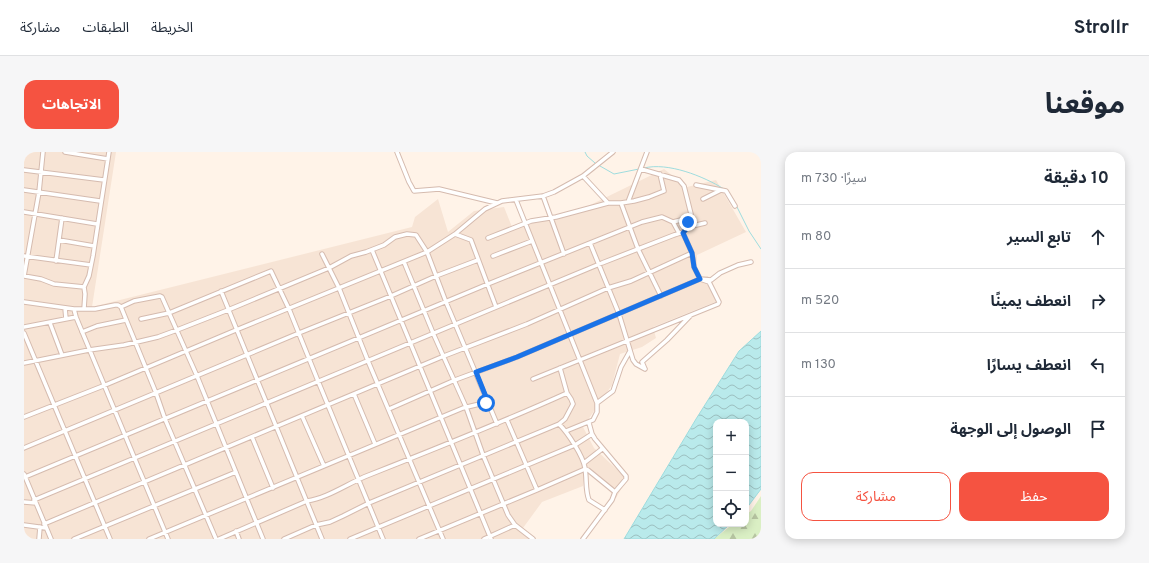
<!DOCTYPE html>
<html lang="ar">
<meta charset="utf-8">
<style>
:root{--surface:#fff;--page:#f6f6f7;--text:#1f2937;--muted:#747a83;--line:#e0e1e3;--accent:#f55341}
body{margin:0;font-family:Overpass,"Noto Sans Arabic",sans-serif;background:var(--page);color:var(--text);direction:rtl}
.controls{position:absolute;right:12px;bottom:12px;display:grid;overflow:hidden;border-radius:8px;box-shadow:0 2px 10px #0003}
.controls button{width:36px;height:36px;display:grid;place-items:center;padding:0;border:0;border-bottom:1px solid var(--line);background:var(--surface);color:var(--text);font:20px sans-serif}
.stop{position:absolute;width:12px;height:12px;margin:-9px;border:3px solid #1a73e8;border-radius:50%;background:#fff}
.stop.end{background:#1a73e8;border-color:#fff;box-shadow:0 1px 4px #0008}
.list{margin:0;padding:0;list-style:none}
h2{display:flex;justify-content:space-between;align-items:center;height:52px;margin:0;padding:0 16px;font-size:17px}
h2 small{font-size:13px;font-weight:400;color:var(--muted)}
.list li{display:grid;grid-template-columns:26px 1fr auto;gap:12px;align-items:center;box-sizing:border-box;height:64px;padding:0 16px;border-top:1px solid var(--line)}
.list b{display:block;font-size:15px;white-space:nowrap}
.list em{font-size:13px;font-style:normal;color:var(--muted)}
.actions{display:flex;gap:8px;padding:12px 16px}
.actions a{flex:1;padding:9px 0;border:1px solid var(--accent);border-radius:12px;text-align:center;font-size:14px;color:var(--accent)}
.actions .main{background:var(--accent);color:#fff}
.icon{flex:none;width:22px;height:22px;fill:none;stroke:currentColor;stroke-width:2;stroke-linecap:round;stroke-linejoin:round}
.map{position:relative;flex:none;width:737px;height:387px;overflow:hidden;direction:ltr;border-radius:12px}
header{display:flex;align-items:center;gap:24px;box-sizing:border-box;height:56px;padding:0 20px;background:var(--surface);border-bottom:1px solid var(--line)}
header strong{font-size:19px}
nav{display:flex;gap:22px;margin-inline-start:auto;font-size:14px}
.intro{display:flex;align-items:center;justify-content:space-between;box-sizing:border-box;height:96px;padding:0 24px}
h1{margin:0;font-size:28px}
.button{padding:10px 18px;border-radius:12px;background:var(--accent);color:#fff;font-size:14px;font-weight:700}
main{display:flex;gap:24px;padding:0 24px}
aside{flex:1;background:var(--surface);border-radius:12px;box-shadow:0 2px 10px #0003}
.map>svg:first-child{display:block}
.residential{fill:#f7e4d5}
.forest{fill:url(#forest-firs)}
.water{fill:url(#water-waves);stroke:#9edcde}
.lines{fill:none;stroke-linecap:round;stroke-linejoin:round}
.stream{stroke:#9edcde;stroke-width:1}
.minor-casing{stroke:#d5bbaf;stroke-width:5.5}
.minor{stroke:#fff;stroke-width:3.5}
.route{stroke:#1a73e8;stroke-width:5}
</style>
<header>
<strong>Strollr</strong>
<nav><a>الخريطة</a><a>الطبقات</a><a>مشاركة</a></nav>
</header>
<div class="intro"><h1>موقعنا</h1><a class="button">الاتجاهات</a></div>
<main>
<aside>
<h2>10 دقيقة<small>سيرًا · 730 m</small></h2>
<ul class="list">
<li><svg class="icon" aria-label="ahead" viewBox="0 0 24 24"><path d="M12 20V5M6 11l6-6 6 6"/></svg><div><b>تابع السير</b></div><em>80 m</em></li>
<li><svg class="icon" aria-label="right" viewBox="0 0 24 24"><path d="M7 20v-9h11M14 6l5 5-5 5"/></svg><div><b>انعطف يمينًا</b></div><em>520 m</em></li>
<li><svg class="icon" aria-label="left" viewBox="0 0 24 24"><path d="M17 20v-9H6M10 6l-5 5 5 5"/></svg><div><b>انعطف يسارًا</b></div><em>130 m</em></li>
<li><svg class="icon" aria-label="arrive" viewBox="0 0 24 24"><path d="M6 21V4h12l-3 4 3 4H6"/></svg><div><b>الوصول إلى الوجهة</b></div></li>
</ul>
<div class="actions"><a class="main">حفظ</a><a>مشاركة</a></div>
</aside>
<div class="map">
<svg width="737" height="387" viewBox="0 0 737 387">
<defs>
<pattern id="forest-firs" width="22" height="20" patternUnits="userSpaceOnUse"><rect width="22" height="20" fill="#daefc4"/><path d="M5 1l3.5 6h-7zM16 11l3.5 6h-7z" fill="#b6c4a1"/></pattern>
<pattern id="water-waves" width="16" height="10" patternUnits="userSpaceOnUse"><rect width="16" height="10" fill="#b9eaeb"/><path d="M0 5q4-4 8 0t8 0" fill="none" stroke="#9cc0c0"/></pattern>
</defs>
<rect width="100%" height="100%" fill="#fff3e8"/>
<path class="residential" d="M0,0H92L68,155L388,75L391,65L414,47L424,80L450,59L480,55L488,75L554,59L640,17L663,35L692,28L722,80L673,103V125L684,124L696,148L629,175L632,186L618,195L596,202L588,233L559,275L570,296L603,327L592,346L561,312L559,334L518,350L499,376L506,387H0Z"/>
<path class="forest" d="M737,344V387H690L709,372H722V362L727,359Z"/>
<path class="water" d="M737,179V337L722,357V270H692V372H706L690,387H600L672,267L715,199Z"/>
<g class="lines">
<path class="stream" d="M561,0L563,4L571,11
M576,14L590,22L615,17
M620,16C644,10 679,24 700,37
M704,40L709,47
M713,55L725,79L737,97"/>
<defs>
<path id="minor" d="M41,0L84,7
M373,0L385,30L390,39L415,37L473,51
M0,18L80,28
M559,24L584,51
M672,33L702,39L711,54
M0,38L76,49
M519,44L540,102
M679,47L697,38
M492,48L573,251V260L569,268L542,279
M604,50L623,0
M597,51L614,97L637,144
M0,60L73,72
M649,70L655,81
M664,75L681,71
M431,82L447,88L472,155
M464,86L507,69L532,65L584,51H597L610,49L625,45L640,39L636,22
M35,88L70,94
M566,91L595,162L609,208L612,212L621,217
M348,98L467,387
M298,102L315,136L344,209L419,387
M0,104L67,113
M469,104L508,89
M32,109L38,66
M380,110L409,181L442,255L459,303L484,363L491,373L509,387
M0,124L15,40L19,0
M0,124L17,127L30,132L60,135
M197,139L298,387
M0,150L50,157H71L91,153H94L97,155L132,241L141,267L192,387
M97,155L110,149L136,144L138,145L173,224L239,387
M41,156L42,167
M50,157L52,165L144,387
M60,157L61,142L60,135L65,124L69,104L85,0
M117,167L145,161L247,119L265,157L294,229L359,387
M26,171L38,203
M0,175L52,165
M58,180L73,174L102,168
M0,181L86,387
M0,211L65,198L100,193L134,185L153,178L204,158L305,116L327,104L342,100L360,93L371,85L383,82L392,83L403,100L422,150L473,272
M621,217L618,210L643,188L666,164
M509,227L694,152L695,150L685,130L676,127L670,115L668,101L659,81
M330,242L351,292
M573,251L589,239L597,215L606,199
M365,257L431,228L493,205L676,127L687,128L696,121L714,113L727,110
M278,264L300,314
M0,265L79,234L212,178L403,100L431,82L461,57L478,49L519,44L530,40L559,24L589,0
M483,268L513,338
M535,272C544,281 559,304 561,316C563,327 561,338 565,348L581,358
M228,285L249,336
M0,296L275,181L367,144L412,124L454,108
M560,311L578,297
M0,322L27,387
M1,325L464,132L618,70L638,65L649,70L657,68L664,69
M10,348L578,111L650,83C658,81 662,80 664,71C665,68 666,65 667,62L660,34L655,28L617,17
M0,350L12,351
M20,372L420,204L503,172L584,136L607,129L668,101
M0,373L22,376
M212,379L215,387
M15,387L16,375
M50,387L212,320
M125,387L439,256L464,250
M195,387L283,349C304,346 324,331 345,323C411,297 477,271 543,241
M260,387L292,373L306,370L319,364L345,351L535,272L541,267L549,252L547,247L543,241L536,216
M326,387L551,293L568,282
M395,387L513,338L561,317L564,318L591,340
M460,387L491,373
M559,387L588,348L591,340L602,327V324L571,287L568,282L565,271"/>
</defs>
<use href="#minor" class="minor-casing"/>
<use href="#minor" class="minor"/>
</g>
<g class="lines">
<path class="route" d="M462,251L464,250L452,220L493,205L676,127L670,115L668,101L659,81L664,75V70"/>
</g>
</svg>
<div class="controls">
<button>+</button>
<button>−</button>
<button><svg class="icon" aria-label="locate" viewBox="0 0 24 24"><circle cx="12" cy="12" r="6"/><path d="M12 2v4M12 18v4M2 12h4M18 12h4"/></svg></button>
</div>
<div class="stop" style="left:462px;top:251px"></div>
<div class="stop end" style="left:664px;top:70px"></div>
</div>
</main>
